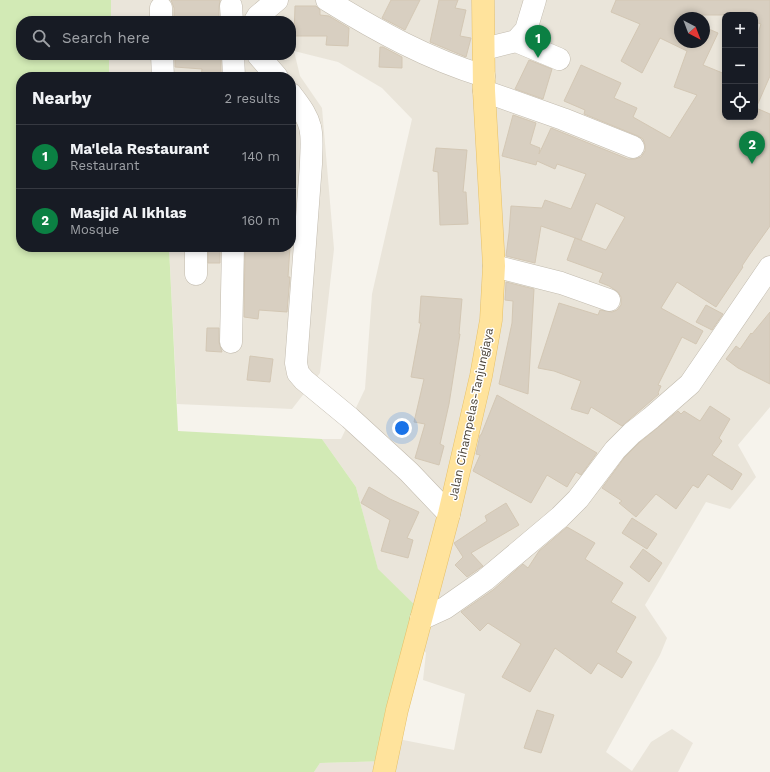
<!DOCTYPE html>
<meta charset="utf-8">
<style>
:root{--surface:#171b24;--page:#20242c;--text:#f1f3f6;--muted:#9ea1a6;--line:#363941;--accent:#0b8043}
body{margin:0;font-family:"Work Sans",sans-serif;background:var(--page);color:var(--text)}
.controls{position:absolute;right:12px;top:12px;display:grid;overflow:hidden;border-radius:8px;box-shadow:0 2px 6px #0003}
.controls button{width:36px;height:36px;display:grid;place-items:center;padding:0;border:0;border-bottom:1px solid var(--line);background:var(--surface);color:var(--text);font:20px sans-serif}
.compass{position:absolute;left:674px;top:12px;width:36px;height:36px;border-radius:50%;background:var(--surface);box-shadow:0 2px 6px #0003;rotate:138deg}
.you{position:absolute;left:402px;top:428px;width:14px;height:14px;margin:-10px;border:3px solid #fff;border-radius:50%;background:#1a73e8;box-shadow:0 0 0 6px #1a73e833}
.badge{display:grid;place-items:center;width:26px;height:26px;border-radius:50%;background:var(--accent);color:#fff;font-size:13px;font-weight:700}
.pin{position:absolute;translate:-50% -33px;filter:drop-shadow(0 1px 2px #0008)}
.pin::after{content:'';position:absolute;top:21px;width:14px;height:12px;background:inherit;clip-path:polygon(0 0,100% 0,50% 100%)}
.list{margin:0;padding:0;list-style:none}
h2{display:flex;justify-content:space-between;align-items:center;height:52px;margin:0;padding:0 16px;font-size:17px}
h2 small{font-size:13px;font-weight:400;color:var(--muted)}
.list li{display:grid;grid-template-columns:26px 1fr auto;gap:12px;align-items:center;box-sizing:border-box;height:64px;padding:0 16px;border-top:1px solid var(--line)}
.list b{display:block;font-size:15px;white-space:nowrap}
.list p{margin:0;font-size:13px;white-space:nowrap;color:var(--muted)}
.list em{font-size:13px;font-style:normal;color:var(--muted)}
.icon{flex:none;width:22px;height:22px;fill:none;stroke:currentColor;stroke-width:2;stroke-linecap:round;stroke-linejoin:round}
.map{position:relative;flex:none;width:770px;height:772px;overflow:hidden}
.search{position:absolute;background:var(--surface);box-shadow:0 2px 6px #0003;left:16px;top:16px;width:280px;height:44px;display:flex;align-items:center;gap:10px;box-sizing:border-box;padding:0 14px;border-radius:16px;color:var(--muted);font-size:15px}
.panel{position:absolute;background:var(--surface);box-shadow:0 2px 6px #0003;left:16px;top:72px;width:280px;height:180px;border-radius:16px}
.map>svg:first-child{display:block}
.residential{fill:#eae5da;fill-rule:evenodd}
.green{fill:#d2eab5}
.building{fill:#d8cfc1;stroke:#d3c7b4;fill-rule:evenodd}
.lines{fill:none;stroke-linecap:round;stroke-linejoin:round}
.minor-casing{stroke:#c2bbae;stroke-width:23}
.major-casing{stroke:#e6c16a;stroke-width:23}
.minor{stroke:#fff;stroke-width:22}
.major{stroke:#ffe39c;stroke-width:22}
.labels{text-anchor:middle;stroke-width:3;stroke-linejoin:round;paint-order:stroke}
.street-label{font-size:12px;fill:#4b4439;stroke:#fff}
</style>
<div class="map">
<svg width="770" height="772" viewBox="0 0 770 772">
<rect width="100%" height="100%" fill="#f6f3ec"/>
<path class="residential" d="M111,0H770V407L738,445L756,477L730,509L706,502L645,605L667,638L660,655L606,752L632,771L651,742L672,729L693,743L678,772H314L320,763L387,761L393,738L454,750L465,694L423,680L426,653L415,639L421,611L378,570L356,487L322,439H341L365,389L372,294L412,119L382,88L338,62L294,51L300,76L322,108L334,249L320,373L292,409L177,404L169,247H291V77H109V55H291V21H111ZM725,15H755V117H725ZM680,18H704V42H680Z"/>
<path class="green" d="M0,0H111V21H21V55H109V77H21V247H169L178,431L322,439L356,487L378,569L421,611L388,761L320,763L314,772H0Z"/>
<path class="building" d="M171,0H220L219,7V21L197,19L196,21H174V8Z
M391,0H420L405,30L382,18Z
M439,0H458L455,8L466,10L460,36L471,38L466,57L430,42Z
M616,0H770V76L756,108L770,114V226L750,254L742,266L743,267L716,307L677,282L661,308L703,331L696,344L682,337L658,385L661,386L658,393L659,394L622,426L591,407L588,414L571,409L581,381L554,371L538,368L559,303L598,315L600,310L612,312L617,310L621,305V297L618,292L609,286L599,282L603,273L567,260L575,238L606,250L625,217L596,203L581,240L541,226L535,263L506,256L509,233L511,206L542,208L545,200L571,209L586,174L557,164L555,169L537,161L536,165L502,156L513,115L536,123L530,144L540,148L539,154L551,128L628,159H635L641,157L645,151V145L643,139L638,136L584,114L585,110L564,101L581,65L621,83L614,98L637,108L633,117L670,138L697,95L674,87L687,51L660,38L642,73L621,61L640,24L611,12ZM680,15H755V22L761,24L755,43V117H725V74L703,65L718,33L704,27V42H680V18H686Z
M295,6H316L320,10V15L329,16L349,28L348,46L326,45L327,36H294Z
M380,47H383L402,57V68L379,67Z
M175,55H221V77H201L202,69L175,67Z
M529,60L552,69L543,99L515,89Z
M436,148L467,150L463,192H466L468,224L440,225L438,172L433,171Z
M208,247H220V263H208Z
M245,247H290L288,277H290L287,312L259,310L258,319L244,317Z
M506,282L534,289L528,394L499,384L512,323L513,301L505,300Z
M421,296L462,299L459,334H460L449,404L440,444L444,446L439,465L415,458L425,424L414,422L424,379L411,377L421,323H419Z
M706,305L723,314L712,330L696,322Z
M770,312V384L738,368L726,359L736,346L740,349L751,333L752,334Z
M207,328H219V342L222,352L206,351Z
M250,356L273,359L270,382L247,380Z
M497,395L597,453L581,475L576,472L567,487L547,475L531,503L473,471L480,455L476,454L480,435H481Z
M710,406L730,419L719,438L722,441L712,455L742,474L732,490L708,474L698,488L693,485L676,509L656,494L636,517L619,503L622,501L602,488L624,458L640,442L678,411L681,414L684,411L700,421Z
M369,487L390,499L419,512L407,538L413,540L408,558L381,551L390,520L361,503Z
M506,503L519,525L471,553L483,566L467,577L455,565L463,557L454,543L487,521L485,516Z
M632,518L657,534L647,549L622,533Z
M567,527L595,543L585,559L623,583L611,602L636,617L616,652L632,662L622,678L598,663L591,674L555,648L530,692L502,677L521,644L488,623L480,631L461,612L493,590L523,564L528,568L539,551Z
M643,549L662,563L649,582L630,567Z
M537,710L554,715L541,753L524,748Z"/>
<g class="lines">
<defs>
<path id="minor" d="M327,0C377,31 428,59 484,76
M231,6L232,21
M161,8V21
M255,21L258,16L277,0
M516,41L559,59
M484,49L516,41L526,30L535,0
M162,55L163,77
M233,55L234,77
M258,55L277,77
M484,91L563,119L633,147
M291,94C298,104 307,114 310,127C313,138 311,152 311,164L296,363L298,373L304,380L350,418L409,472L449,514
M196,247V274
M494,266L561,283L609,300
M231,342L233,247
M421,619L445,608L485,580L560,517L578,499L615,450L632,433L651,418L690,384L770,267"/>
<path id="major" d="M384,772L397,710L449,514L481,376L491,320L494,266L484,91L483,0"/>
</defs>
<use href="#minor" class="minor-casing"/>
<use href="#major" class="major-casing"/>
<use href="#minor" class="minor"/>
<use href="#major" class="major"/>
</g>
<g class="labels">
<g class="street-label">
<text transform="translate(471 414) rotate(-78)" y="4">Jalan Cihampelas-Tanjungjaya</text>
</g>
</g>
</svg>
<div class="controls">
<button>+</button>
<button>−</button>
<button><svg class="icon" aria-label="locate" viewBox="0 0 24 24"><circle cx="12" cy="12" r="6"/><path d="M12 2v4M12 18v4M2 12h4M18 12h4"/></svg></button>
</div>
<svg class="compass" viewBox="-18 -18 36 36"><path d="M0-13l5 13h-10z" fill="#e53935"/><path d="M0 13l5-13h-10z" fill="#9ea1a6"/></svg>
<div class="you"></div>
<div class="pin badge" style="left:538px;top:58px">1</div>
<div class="pin badge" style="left:752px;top:164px">2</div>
<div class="search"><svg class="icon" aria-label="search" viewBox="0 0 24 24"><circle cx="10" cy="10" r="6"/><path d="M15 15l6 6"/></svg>Search here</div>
<section class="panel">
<h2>Nearby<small>2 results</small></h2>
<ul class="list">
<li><span class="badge">1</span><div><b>Ma'lela Restaurant</b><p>Restaurant</p></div><em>140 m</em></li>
<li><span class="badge">2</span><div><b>Masjid Al Ikhlas</b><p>Mosque</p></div><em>160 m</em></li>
</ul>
</section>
</div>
